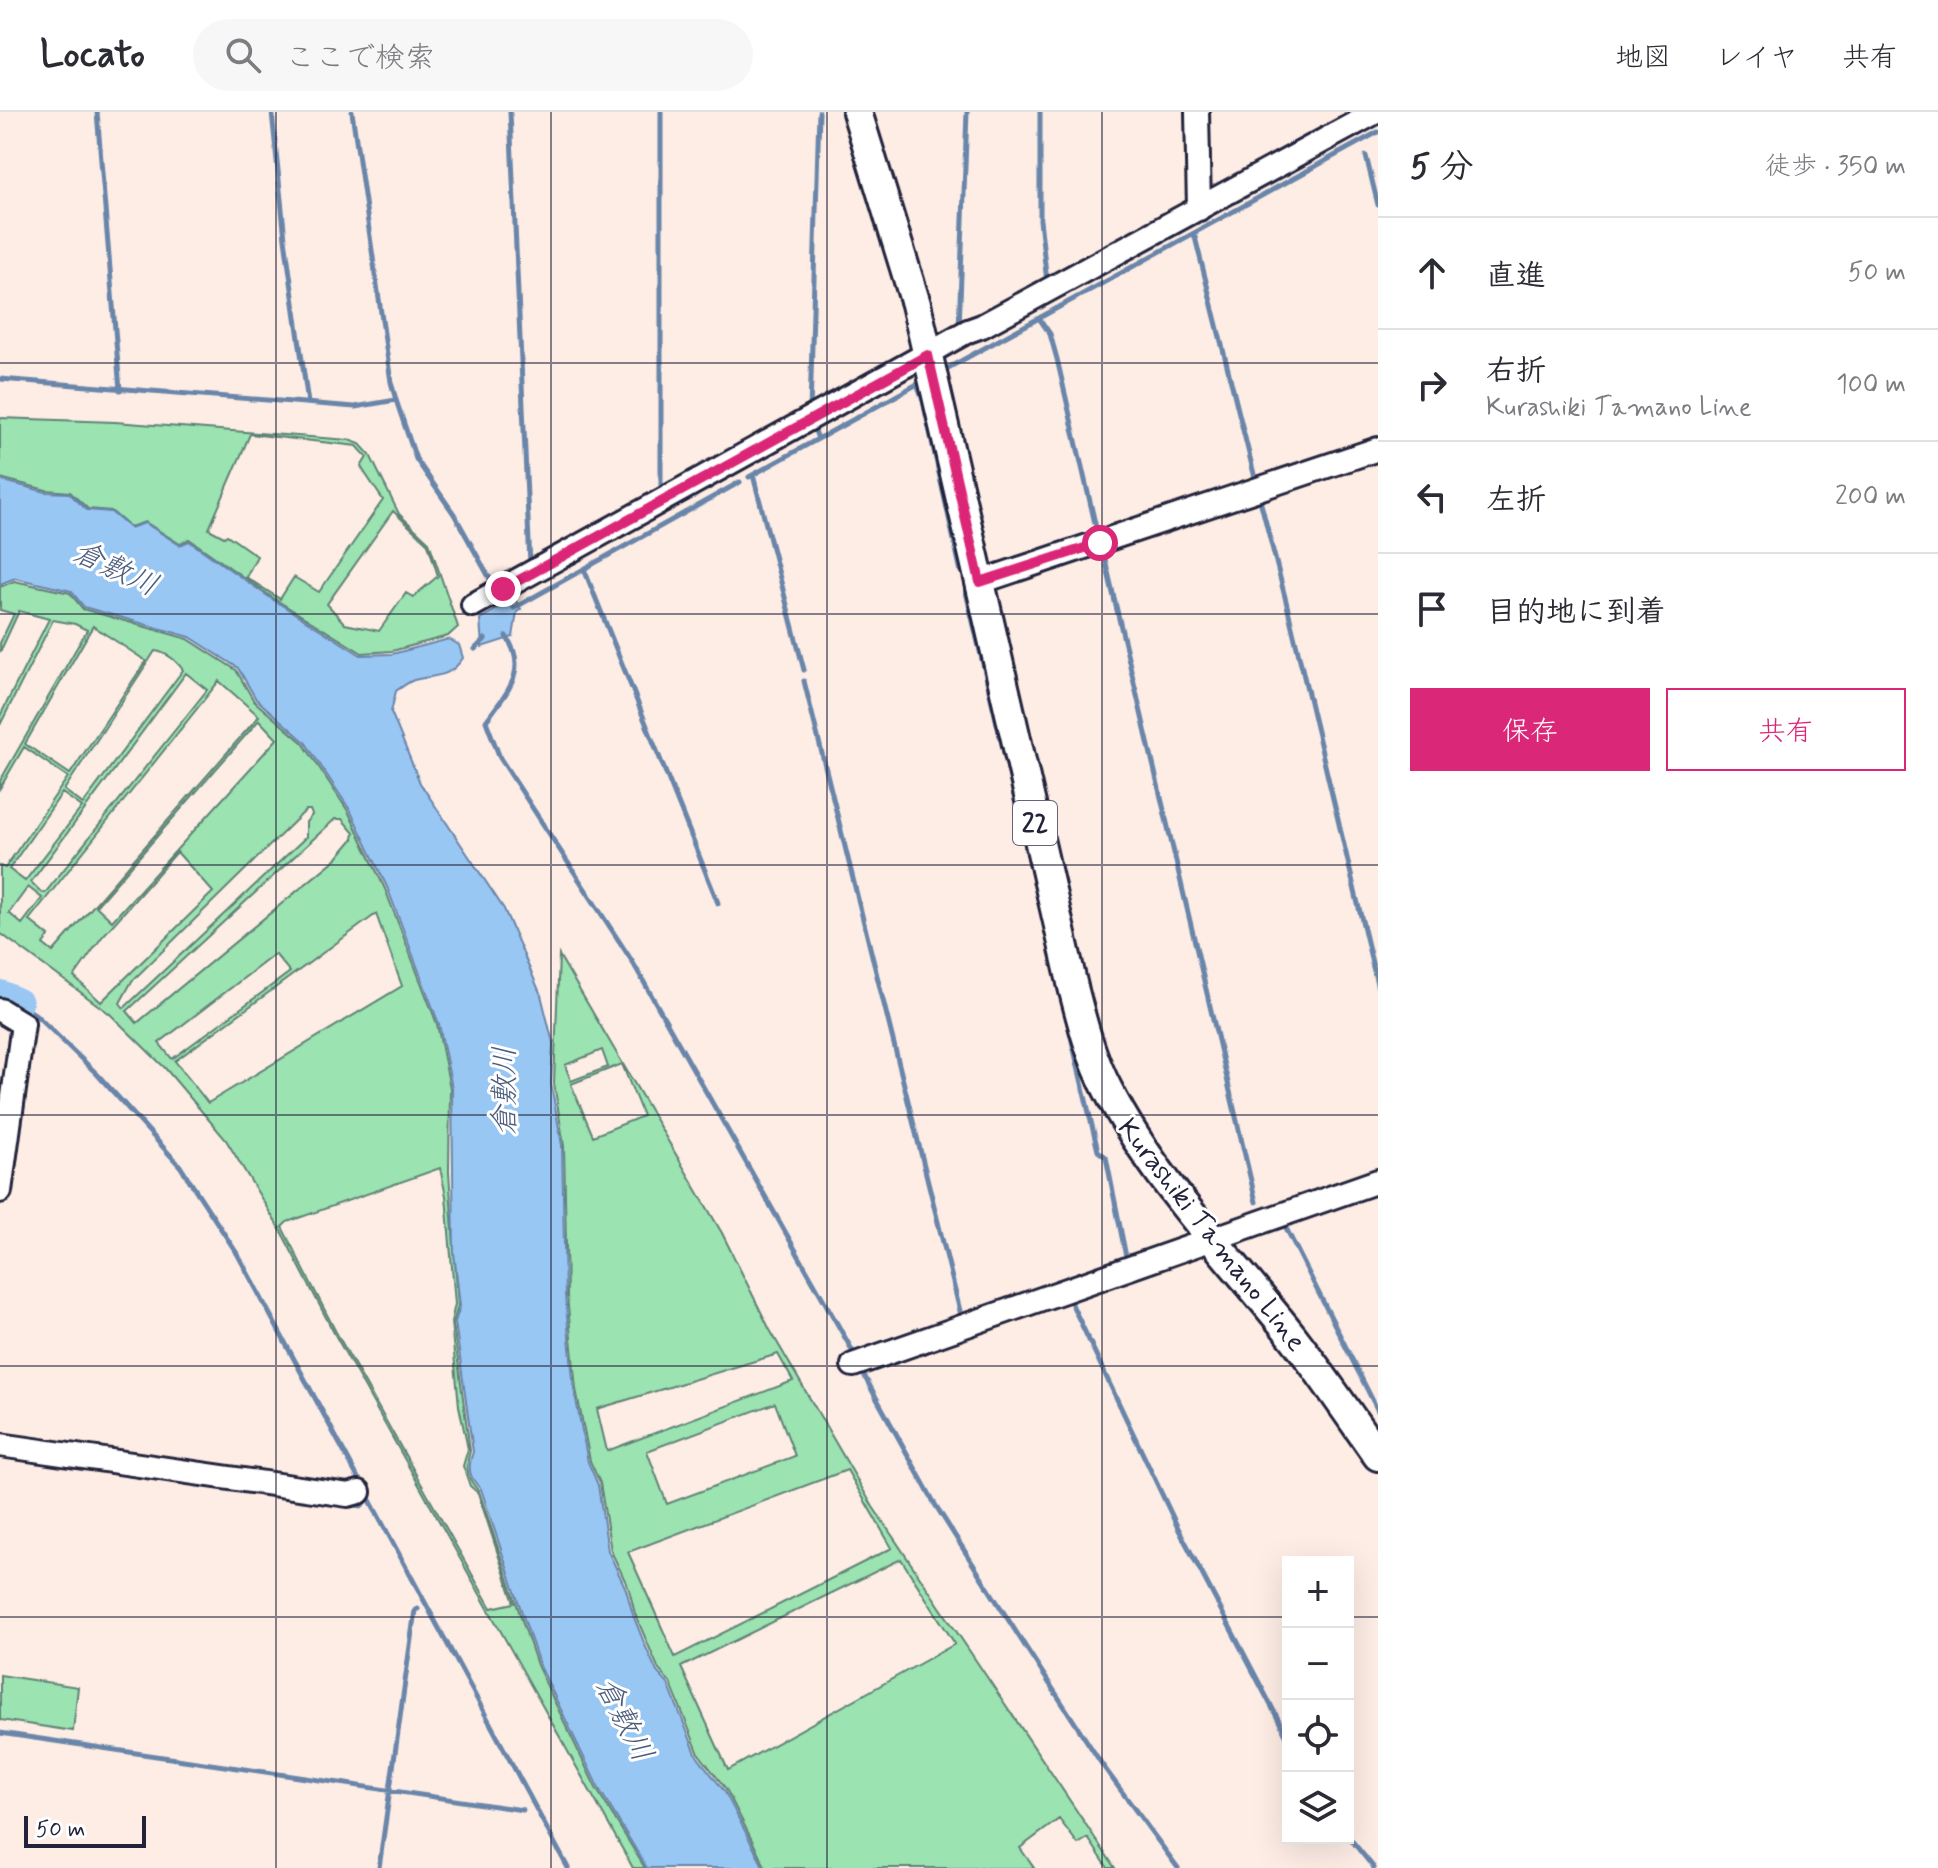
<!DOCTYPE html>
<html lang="ja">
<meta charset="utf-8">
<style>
:root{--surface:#fff;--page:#f7f7f7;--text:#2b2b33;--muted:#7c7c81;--line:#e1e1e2;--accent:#db2777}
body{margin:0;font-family:Mynerve,"Klee One",sans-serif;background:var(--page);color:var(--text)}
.controls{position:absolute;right:24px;bottom:24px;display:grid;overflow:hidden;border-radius:0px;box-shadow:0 8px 32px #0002}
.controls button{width:72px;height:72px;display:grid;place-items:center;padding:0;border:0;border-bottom:2px solid var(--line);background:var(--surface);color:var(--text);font:40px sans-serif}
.scale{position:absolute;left:24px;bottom:20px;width:122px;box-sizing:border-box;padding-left:8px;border:4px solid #22223b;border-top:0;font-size:22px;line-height:28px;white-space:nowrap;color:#22223b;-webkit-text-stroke:6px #fff;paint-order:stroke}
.stop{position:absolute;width:24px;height:24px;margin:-18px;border:6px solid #db2777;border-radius:50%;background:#fff}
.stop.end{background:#db2777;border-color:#fff;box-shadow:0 2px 8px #0008}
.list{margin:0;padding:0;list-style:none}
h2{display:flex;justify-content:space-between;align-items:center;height:104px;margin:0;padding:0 32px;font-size:34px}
h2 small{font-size:26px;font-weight:400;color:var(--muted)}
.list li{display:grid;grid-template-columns:52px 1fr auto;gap:24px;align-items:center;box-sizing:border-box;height:112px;padding:0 32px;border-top:2px solid var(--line)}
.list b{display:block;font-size:30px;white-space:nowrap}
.list p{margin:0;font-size:26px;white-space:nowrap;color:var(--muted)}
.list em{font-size:26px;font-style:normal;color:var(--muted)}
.actions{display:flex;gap:16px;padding:24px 32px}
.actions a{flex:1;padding:18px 0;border:2px solid var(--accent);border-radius:0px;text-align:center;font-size:28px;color:var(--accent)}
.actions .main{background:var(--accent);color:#fff}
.icon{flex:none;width:44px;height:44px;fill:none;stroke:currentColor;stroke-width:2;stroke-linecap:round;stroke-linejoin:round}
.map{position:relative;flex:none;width:1378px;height:1756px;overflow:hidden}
header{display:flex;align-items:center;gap:48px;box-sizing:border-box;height:112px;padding:0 40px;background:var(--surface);border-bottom:2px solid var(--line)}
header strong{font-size:38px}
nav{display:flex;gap:44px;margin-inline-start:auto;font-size:28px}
.search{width:560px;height:72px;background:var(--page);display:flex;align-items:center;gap:20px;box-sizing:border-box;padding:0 28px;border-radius:44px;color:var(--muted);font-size:30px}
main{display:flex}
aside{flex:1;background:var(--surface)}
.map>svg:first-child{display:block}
.green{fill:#9be3b1;stroke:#5e8276;stroke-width:2;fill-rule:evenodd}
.water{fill:#99c7f3;stroke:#6985a9;stroke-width:2}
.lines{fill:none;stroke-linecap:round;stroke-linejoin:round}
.stream{stroke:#6985a9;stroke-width:5}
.river{stroke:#99c7f3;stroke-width:30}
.minor-casing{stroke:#22223b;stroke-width:28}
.major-casing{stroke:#22223b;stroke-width:34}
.minor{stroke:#fff;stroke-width:22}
.major{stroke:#fff;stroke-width:28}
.route{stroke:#db2777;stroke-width:10}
.grid{fill:none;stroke:#22223b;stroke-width:2;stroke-opacity:0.55}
.labels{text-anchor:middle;stroke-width:6;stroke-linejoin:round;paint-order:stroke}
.shield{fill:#fff;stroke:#646476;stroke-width:2}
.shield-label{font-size:26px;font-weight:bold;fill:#22223b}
.street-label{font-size:28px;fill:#22223b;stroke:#fff}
.water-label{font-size:30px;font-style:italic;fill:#4c5c7b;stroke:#fff}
</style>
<header>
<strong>Locato</strong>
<div class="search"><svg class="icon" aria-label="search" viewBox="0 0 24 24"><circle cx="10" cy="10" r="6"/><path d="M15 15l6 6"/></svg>ここで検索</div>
<nav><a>地図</a><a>レイヤ</a><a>共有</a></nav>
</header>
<main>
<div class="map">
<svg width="1378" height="1756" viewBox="0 0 1378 1756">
<rect width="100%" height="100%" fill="#fdede5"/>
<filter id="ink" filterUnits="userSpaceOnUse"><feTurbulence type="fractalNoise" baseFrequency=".0125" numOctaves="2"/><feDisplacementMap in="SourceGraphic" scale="16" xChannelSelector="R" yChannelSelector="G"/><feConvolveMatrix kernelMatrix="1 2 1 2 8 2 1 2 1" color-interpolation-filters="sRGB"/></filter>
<g filter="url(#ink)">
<path class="green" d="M0,306L115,310L349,328L360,332L370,343L399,402L429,430L458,515L448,524L392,539L362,541L273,486L189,427L180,432L145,410L130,415L111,399L88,397L70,380L46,378L0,366ZM250,322L357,334L367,345L361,355L383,388L319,480L294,465L280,487L246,465L257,444L227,423L224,425L209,417ZM393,399L428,432L438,464L413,485L406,481L379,519L345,512L327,492Z
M14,469L70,481L83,497L188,527L236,558L254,589L303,631L348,699L385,777L437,912L450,976L449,1060L458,1194L453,1211L470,1339C465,1356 467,1367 479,1379L537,1553L596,1676L645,1756H633L334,1221L281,1119L226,1028L165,956L110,902L0,821V754L5,756L68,665L24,635L0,676V669L87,518L75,512L53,508L0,613V604L49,507L19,499L0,540V531L14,502L0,498V475ZM93,514L146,549L70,662L25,632ZM155,539C168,541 176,548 183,558L83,692L64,678ZM186,561L207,578L45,781L41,780L31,770ZM219,569L259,604L53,840L43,832L49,824L29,808ZM259,608L277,627L112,809L96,794ZM62,681L82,695L25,769L9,757ZM306,698H310L312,703L306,710V725L124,896L120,891L132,869ZM335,707H342L354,721L353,727L337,746L137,911L127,899ZM177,740L213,780L101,890L74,865L102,825ZM28,775L42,786L22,812L9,801ZM376,802L402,874L208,991L175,949ZM275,842L290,860L172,947L159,931ZM440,1056L446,1084L455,1192L451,1210L459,1294L468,1337L463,1354L470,1374L478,1381L514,1491L491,1496L336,1220L282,1115L287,1110Z
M559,843L722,1121L770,1218L873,1395L1115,1756H1108L1088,1726L1078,1732L1059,1707L1020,1736L1034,1756H766L726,1677L699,1642L670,1570L659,1558L635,1502L629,1477L611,1439L600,1371L590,1349L576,1277L567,1184L564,1034L554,971ZM602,938L608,955L571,969L565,953ZM622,952L643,1004L593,1024L571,972ZM778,1242L793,1269L607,1339L597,1297ZM775,1291L795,1344L667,1392L647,1339ZM847,1358L892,1436L675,1545L628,1440ZM901,1447L955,1532L728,1658L681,1555Z
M0,1563L78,1575L73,1619L0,1608Z"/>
<path class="water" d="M0,368L46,380L69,381L87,398L111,400L130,416L145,411L180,433L189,429L272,487L361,543L392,542L449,527L459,533L463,546C448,568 435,562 414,568C408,570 402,575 396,579L391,600L420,671L504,797L541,883L553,931L551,972L562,1033L565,1183L574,1277L588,1350L598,1373L608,1439L626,1477L633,1503L645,1533L657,1560L668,1572L697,1644L725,1680L764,1756H647L598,1675L539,1552L481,1377C469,1366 467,1356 473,1340L455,1210L460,1194L454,1140L452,976L439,912L387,775L350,698L305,630L256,587L238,556L190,525L84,495L71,479L15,466L0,472Z
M505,484L509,493L516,489L521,497L517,500L513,525L482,535L480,507L499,496L496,489Z"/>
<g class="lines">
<path class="stream" d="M97,0L120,278
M272,0L285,127L308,291
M352,0L391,270L396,288
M510,0L530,453
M1040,0V108L1047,170
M1366,44L1378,93
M1194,121L1256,370
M1039,206L1050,222L1057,247L1097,420L1095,425
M959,217L967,0
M948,256L1378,20
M0,267L355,295L396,288L416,347L454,402L494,474
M917,272L923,289L961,460
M810,299L819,0
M813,313L818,327
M753,363L804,558
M749,365L921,270
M661,374V0
M1259,384L1286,489L1378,876
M1099,439L1104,443L1256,1090
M584,457L718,791
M966,480L1098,1039L1106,1045L1127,1150
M514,496L740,370
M506,524C530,559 506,581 486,609L500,646L632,849L856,1245
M475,537L485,527
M804,569L961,1203
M18,891L35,902L97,962L180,1054L238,1143L568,1756
M1283,1110L1378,1299
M1068,1184L1177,1414L1288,1626
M861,1258L936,1394L1025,1534L1103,1654L1178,1756
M349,1392L362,1394
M0,1621L523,1698
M1348,1724L1374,1756
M379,1756L415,1498L418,1497"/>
<path class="river" d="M0,883L18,891"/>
<defs>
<path id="minor" d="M1197,0L1199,97
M980,470L1378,337
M473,493L968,219L982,214L1376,0
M0,898L23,912L0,1079
M853,1253L1378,1069
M0,1333L348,1383L359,1380"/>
<path id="major" d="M857,0L916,192L1073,875C1082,910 1091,946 1108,978C1156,1071 1229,1144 1293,1225C1323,1264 1350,1304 1378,1344"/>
</defs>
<use href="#minor" class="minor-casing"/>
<use href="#major" class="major-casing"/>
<use href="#minor" class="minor"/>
<use href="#major" class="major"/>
</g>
</g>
<g class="lines" filter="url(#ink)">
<path class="route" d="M503,477L928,243L980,470L1100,431"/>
</g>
<path class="grid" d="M276,0V1756M551,0V1756M827,0V1756M1102,0V1756M0,251H1378M0,502H1378M0,753H1378M0,1003H1378M0,1254H1378M0,1505H1288M1348,1505H1378"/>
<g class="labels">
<rect class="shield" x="1013" y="689" width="44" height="44" rx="6"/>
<g class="shield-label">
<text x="1035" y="720">22</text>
</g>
<g class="street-label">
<text transform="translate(1213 1122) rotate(52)" y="10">Kurashiki Tamano Line</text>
</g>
<g class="water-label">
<text transform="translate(116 456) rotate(25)" y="10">倉敷川</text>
<text transform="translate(504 979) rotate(-90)" y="10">倉敷川</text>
<text transform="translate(625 1607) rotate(63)" y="10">倉敷川</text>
</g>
</g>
</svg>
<div class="controls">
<button>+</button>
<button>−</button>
<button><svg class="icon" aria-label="locate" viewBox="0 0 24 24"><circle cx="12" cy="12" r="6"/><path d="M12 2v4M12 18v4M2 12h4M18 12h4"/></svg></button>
<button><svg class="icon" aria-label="layers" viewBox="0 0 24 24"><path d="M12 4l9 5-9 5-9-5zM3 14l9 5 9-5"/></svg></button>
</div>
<div class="scale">50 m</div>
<div class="stop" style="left:1100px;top:431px"></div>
<div class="stop end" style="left:503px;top:477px"></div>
</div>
<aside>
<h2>5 分<small>徒歩 · 350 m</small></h2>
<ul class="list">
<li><svg class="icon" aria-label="ahead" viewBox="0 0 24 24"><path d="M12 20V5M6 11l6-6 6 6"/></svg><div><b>直進</b></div><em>50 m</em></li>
<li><svg class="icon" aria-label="right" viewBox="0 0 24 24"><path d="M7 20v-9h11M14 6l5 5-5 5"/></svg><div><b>右折</b><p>Kurashiki Tamano Line</p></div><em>100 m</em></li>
<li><svg class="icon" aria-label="left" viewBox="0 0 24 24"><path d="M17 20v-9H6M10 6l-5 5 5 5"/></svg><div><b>左折</b></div><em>200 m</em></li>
<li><svg class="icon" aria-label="arrive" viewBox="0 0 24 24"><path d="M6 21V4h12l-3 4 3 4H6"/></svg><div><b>目的地に到着</b></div></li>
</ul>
<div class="actions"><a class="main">保存</a><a>共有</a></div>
</aside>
</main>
